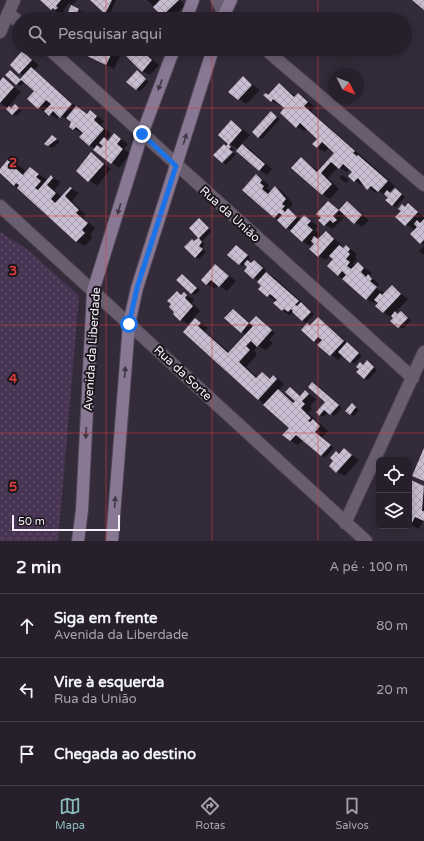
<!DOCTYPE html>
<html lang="pt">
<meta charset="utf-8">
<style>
:root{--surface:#27202c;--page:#332d38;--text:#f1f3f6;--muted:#a4a3a9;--line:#433e48;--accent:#8bbbb9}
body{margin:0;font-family:"Varela Round",sans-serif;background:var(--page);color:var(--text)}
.controls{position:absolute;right:12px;bottom:12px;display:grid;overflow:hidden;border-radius:6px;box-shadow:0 2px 10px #0003}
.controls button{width:36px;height:36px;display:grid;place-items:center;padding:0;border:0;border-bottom:1px solid var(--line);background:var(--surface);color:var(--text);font:20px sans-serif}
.compass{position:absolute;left:328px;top:68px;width:36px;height:36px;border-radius:50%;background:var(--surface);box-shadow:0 2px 10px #0003;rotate:132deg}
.scale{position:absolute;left:12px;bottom:10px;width:108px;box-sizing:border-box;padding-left:4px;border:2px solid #f4eef8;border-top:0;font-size:11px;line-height:14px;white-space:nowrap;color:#f4eef8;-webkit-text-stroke:3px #1a161c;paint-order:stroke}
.stop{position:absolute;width:12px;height:12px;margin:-9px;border:3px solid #1a73e8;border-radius:50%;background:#fff}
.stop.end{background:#1a73e8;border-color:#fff;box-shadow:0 1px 4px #0008}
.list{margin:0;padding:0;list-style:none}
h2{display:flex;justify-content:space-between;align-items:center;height:52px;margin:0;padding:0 16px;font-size:17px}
h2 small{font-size:13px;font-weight:400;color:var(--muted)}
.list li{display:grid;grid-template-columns:26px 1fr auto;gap:12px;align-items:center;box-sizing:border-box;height:64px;padding:0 16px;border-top:1px solid var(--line)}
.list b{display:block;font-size:15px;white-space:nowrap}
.list p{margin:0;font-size:13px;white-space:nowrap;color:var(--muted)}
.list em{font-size:13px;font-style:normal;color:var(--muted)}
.icon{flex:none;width:22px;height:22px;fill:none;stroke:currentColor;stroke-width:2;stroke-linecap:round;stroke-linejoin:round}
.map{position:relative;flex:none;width:424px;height:541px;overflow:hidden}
.search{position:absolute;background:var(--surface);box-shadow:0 2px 10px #0003;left:12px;right:12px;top:12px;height:44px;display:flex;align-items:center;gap:10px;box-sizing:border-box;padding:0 14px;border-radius:22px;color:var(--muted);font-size:15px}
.sheet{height:244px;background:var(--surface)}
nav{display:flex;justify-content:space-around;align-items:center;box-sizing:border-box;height:56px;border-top:1px solid var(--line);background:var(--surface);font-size:11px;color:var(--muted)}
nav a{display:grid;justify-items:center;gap:2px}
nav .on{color:var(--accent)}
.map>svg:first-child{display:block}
.park{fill:url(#park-dots)}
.shadow{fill:#0007;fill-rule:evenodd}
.building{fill:url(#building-cross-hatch)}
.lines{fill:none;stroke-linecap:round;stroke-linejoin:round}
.street-casing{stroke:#4f4655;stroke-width:14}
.secondary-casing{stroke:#4f4655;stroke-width:14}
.street{stroke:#695e70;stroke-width:12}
.secondary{stroke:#897894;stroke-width:12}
.oneway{fill:#413846}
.route{stroke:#1a73e8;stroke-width:5}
.grid{fill:none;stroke:#d93c3d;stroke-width:1;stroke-opacity:0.55}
.labels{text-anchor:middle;stroke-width:4;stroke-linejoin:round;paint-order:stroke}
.street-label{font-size:12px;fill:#f4eef8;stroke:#1a161c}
.grid-label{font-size:13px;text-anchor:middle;font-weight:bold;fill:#d93c3d;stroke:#1a161c;stroke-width:4;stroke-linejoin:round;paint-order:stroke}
</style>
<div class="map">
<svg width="424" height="541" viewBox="0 0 424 541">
<defs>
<pattern id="park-dots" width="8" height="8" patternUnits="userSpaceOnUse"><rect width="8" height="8" fill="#473553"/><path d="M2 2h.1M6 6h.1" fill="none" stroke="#62536c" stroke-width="1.8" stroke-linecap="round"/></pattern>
<pattern id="building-cross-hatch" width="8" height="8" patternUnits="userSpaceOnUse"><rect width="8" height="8" fill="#c9bed1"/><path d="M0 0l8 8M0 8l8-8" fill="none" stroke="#a9a0af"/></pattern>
</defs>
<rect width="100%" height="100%" fill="#342b3a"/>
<path class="park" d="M0,232L27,249L79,296L58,541H0Z"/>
<path class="shadow" d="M41,0H77L72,5L69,3L63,11L65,13L64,14L61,12L59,14L52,9Z
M91,0H116L109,16Z
M147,0H159L158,3L161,0H180L185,5L172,19H168Z
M79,10L86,14L85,19H66Z
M86,49H111L110,51L120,56L114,69L94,59Z
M128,49H142L159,65L150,75L142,71Z
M22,52L39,65L34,70L79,109L88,114L91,111L104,121L101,125L111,134L106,140L109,141L114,134L128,144L124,149L130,154L119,168L90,145L83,134L74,129L69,120L60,116L58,119L38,108L35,91L25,82L20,86L6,75L10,71L21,80L24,76L11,65ZM102,144L104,145L102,149L99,147Z
M140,74L149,82L140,91L136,89Z
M243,77L260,90L246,104L230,92Z
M3,79L21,92L8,107L12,109L18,108L22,111L16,116L7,109L8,108L0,103V83Z
M279,84L296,97L298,94L306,99L315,107L311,111L395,186L389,192L391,194L399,191L405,197L396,207L393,205L389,197L378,191L376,193L364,184L363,186L355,181L350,176L354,172L350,169L347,172L338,167L328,178L339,189L330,199L322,194L301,158L319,171L335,153L329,147L325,152L317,148L318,138L307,128L304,131L297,127L285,108L272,101L269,96Z
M274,115L280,119L262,139L259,137Z
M232,121L250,135L241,144L250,149L272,169L267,175L259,170L238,149L230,144Z
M52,136L60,142L52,148L48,145Z
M228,145L234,149L232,152L236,154L226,165L215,155Z
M92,153L111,169L97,186L78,171Z
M9,160L25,170L23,173L25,175L30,168L48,180L51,177L59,181L60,183L54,190L62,197L70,188L79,193L72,201L86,215L83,218L95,228L90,235L92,238L85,246L77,242L0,172Z
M256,175L269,185L267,188L272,192L275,187L283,192L293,204L289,209L301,220L304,217L318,226L315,230L320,235L316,239L319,240L326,232L341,244L339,246L344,249L346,246L357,254L355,257L357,259L353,264L355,266L358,263L372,273L369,276L379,284L377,286L379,287L373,284L372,286L385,293L392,286L408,299L395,313L398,315L401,312L411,320L403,329L392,321L395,318L392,316L391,317L384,313L377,306L380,303L377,301L374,303L366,299L338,275L334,259L330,256L326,260L318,256L316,244L313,242L310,246L302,241L244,189Z
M342,175L349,180L346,183L339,178Z
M328,202L339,209L332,216L333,218L347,202L369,220L362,227L346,215L333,229L325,225L322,218Z
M408,205L424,217V244L421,243L415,231L397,217Z
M199,219L212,231L202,241L205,244L202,248L206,252L199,259L195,257V242L200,238L190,228Z
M236,246L250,257L247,261L252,264L254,261L258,263L266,270L265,272L274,277L306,306L314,314L306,323L297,316L292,313L290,315L283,311L275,303L276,301L259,289L262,286L259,281L245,271L249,267L245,264L243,266L239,264Z
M424,246V255L419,251Z
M215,265L236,281L227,291L218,285L214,289L207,284Z
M182,275L200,290L195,295L192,293Z
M177,292L192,298L194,300L192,303L200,311L188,324L181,320L170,307Z
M233,310L251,323L260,319L275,333L269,340L273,343L266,350L258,346L254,351L257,355L246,367L258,378L262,374L271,379L273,376L281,381L284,384L279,390L295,403L296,401L290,388L301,396L305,391L316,399L310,406L312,409L308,413L328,431L322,437L334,448L325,458L303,440L298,445L291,441L284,435L290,428L185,332L196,319L208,328L205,331L230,353L246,335L226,318Z
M318,318L325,323L362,356L354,364L343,355L338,360L314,341L311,326Z
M367,361L377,370L368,380L364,378L360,369V363L364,365Z
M313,383L342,408L334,416L328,412L324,417L320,415L326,402Z
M355,407L359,410L354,416L350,414Z
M344,450L359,460L345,476L337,472L339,455Z
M412,482L424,487V521H423L419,529L409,524V488Z"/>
<path class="building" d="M40,0H61L56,6L58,8L55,10L53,8L51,10Z
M90,0H112L105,14Z
M160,0H179L162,16L153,7Z
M412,0H424V10Z
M71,5L79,9L74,19H65Z
M87,49H108L113,51L106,65L85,55Z
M127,49H140L152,60L142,72L123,53Z
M22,51L32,60L19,74L10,65Z
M31,67L72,104L60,118L53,111L49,116L44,111L51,104L46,100L38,109L27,99L34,91L20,79Z
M10,70L21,80L16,85L5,75Z
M137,70L146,79L136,90L126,82Z
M243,76L252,85L238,100L228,92Z
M3,77L14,87L0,103V81Z
M279,83L294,97L298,93L308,102L304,106L355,151L353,153L357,156L358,155L388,181L378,192L371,186L367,190L358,178L354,182L348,176L352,172L343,164L339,169L331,162L321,173L332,184L322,195L291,168L301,157L317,172L334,153L322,142L317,148L312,144L317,139L300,123L296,128L280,113L284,108L273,99L271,102L263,95L266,93L268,95Z
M15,104L19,108L12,115L6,109L9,106L11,108Z
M76,106L87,114L90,110L97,116L94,120L104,129L89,146L79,137L83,133L76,127L73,130L69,127L71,122L66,118Z
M271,111L277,117L258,138L252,132Z
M231,120L242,130L229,145L231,147L229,149L233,152L222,163L213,155L224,144L226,146L228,144L218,135Z
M114,133L121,139L117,144L123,149L111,164L93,150L97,145L101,148L103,146L99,143L104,137L108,141Z
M52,135L57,139L48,146L44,144Z
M242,144L265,164L259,171L236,151Z
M91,152L104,164L88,182L76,171Z
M9,158L17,165L15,168L23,175L30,167L39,174L36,177L41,181L35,188L38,190L51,175L53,178L47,185L56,193L51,199L55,203L70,187L72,188L65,196L79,210L76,213L88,223L82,230L85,233L76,242L17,188L19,185L16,183L14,186L0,173V169Z
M256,174L262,180L260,183L264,186L262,189L268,194L275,186L286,199L282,204L285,206L282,209L285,212L288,208L297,217L286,229L277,220L282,215L279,213L274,218L242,190Z
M395,188L402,194L392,206L385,200L388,198L384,194L387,190L390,193Z
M328,201L339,210L333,216L337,220L333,223L330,220L324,226L318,220L321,218L316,214Z
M347,201L362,215L354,224L339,210Z
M408,203L418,212L405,226L395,217L401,211L398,209L402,204L405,207Z
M304,215L311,221L307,225L313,230L302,242L290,231Z
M199,218L209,228L199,238L202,242L199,246L203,249L195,258L184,247L192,239L194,241L198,238L189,228Z
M424,219V240L420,244L410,234L417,227L414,224L417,220L420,223Z
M326,231L334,239L318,257L309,249L314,244L311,241L314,236L318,239Z
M236,245L248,255L239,265L227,255Z
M339,245L343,248L346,245L350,249L348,252L350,254L346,259L350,262L347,266L351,269L358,262L364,268L361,272L366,277L368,274L372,279L370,281L377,287L366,300L342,279L346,275L342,271L338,276L327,266L333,259L329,256Z
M247,260L251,263L254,260L263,268L253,279L244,271L247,267L244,264Z
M215,264L229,276L219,287L211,280L206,285L201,280Z
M266,272L299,301L295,305L297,306L301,302L311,312L302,321L292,312L293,311L291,309L288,312L284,309L282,311L273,303L277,300L270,294L267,297L258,289L261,286L257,282Z
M182,274L197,288L191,294L176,280Z
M392,285L401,294L383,313L375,306L378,303L374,300L380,293L382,295Z
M177,291L181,295L184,292L187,295L185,298L193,306L180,321L173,314L174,312L169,307L171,304L167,301Z
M233,309L249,323L241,333L224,318Z
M395,311L397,314L401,311L408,318L398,328L390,321L393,318L391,316Z
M256,316L272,330L257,347L251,341L246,346L250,350L239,362L256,378L262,372L270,379L273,375L277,379L258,400L183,332L195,318L201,323L198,326L228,353L253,326L249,323Z
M318,317L344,341L330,356L317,345L322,340L318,337L314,342L301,330L307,323L310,325Z
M347,342L359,353L350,363L338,352Z
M367,360L374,367L364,379L356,372L359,369L356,367L360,362L363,365Z
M312,382L339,405L330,415L324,410L319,416L316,412L325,402L308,387Z
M290,387L300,396L305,390L309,394L302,401L305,404L301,408L311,418L308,421L310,422L313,419L320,426L315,432L331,445L321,456L296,435L290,441L282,435L289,428L263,405L278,389L293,403L295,401L285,392Z
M352,403L356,407L350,415L345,411Z
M344,448L352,455L336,473L329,466L333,461L330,458L336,451L339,454Z
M424,448V481L412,476Z
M411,480L424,486L422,511H424V521L415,517L411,525L409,524V486Z"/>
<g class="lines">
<defs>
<path id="street" d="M217,0L224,14L230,19
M8,13L19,22
M0,32L14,0
M49,49L413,378
M265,49L424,185
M0,206L366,541
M345,523L424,352"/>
<path id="secondary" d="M186,19L193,0
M222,19L231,0
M78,541L82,510L93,291L142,134L174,49
M112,541L129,324L137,288L213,49"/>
</defs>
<use href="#street" class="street-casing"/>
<use href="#secondary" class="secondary-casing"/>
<use href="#street" class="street"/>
<use href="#secondary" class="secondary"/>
</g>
<defs><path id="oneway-solid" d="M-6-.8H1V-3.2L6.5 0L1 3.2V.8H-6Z"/></defs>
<g class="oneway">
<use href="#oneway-solid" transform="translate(160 85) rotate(111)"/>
<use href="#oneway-solid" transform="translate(185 139) rotate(-73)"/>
<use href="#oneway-solid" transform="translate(119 209) rotate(107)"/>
<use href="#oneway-solid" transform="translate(125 372) rotate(-86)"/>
<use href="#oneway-solid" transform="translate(86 433) rotate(93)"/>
<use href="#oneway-solid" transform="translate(115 502) rotate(-86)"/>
</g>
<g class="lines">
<path class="route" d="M129,324L137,288L176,166L142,134"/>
</g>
<path class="grid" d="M106,0V19M212,0V19M318,0V19M106,49V541M212,49V541M318,49V541M0,108H424M0,216H424M0,325H424M0,433H424"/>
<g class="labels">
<g class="street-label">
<text transform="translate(230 214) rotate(42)" y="4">Rua da União</text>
<text transform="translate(92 349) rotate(-86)" y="4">Avenida da Liberdade</text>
<text transform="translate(183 373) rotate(43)" y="4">Rua da Sorte</text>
</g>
</g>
<g class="grid-label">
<text x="13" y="167">2</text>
<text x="13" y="275">3</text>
<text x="13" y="383">4</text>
<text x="13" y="491">5</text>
</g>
</svg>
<div class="controls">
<button><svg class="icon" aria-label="locate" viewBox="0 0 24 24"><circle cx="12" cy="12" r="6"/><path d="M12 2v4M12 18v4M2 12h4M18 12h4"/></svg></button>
<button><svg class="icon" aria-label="layers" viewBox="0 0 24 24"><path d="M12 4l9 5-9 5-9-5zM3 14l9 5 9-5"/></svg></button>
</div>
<svg class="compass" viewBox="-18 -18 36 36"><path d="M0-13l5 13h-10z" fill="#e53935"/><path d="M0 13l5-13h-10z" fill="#a4a3a9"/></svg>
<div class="scale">50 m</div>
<div class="stop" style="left:129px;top:324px"></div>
<div class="stop end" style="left:142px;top:134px"></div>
<div class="search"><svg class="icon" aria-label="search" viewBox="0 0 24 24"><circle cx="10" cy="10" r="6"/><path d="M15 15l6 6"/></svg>Pesquisar aqui</div>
</div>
<section class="sheet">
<h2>2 min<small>A pé · 100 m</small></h2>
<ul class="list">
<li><svg class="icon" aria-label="ahead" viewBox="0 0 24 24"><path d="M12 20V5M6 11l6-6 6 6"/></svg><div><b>Siga em frente</b><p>Avenida da Liberdade</p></div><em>80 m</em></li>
<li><svg class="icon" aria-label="left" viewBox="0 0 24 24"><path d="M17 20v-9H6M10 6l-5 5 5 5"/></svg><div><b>Vire à esquerda</b><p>Rua da União</p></div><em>20 m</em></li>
<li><svg class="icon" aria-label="arrive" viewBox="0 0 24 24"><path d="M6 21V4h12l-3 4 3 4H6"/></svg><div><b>Chegada ao destino</b></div></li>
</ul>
</section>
<nav>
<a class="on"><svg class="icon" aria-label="map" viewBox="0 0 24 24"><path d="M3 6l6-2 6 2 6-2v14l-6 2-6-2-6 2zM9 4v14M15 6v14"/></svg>Mapa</a>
<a><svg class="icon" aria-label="directions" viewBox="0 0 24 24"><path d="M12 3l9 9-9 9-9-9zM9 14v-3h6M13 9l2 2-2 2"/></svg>Rotas</a>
<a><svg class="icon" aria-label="saved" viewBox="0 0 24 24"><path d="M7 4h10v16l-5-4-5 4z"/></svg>Salvos</a>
</nav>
